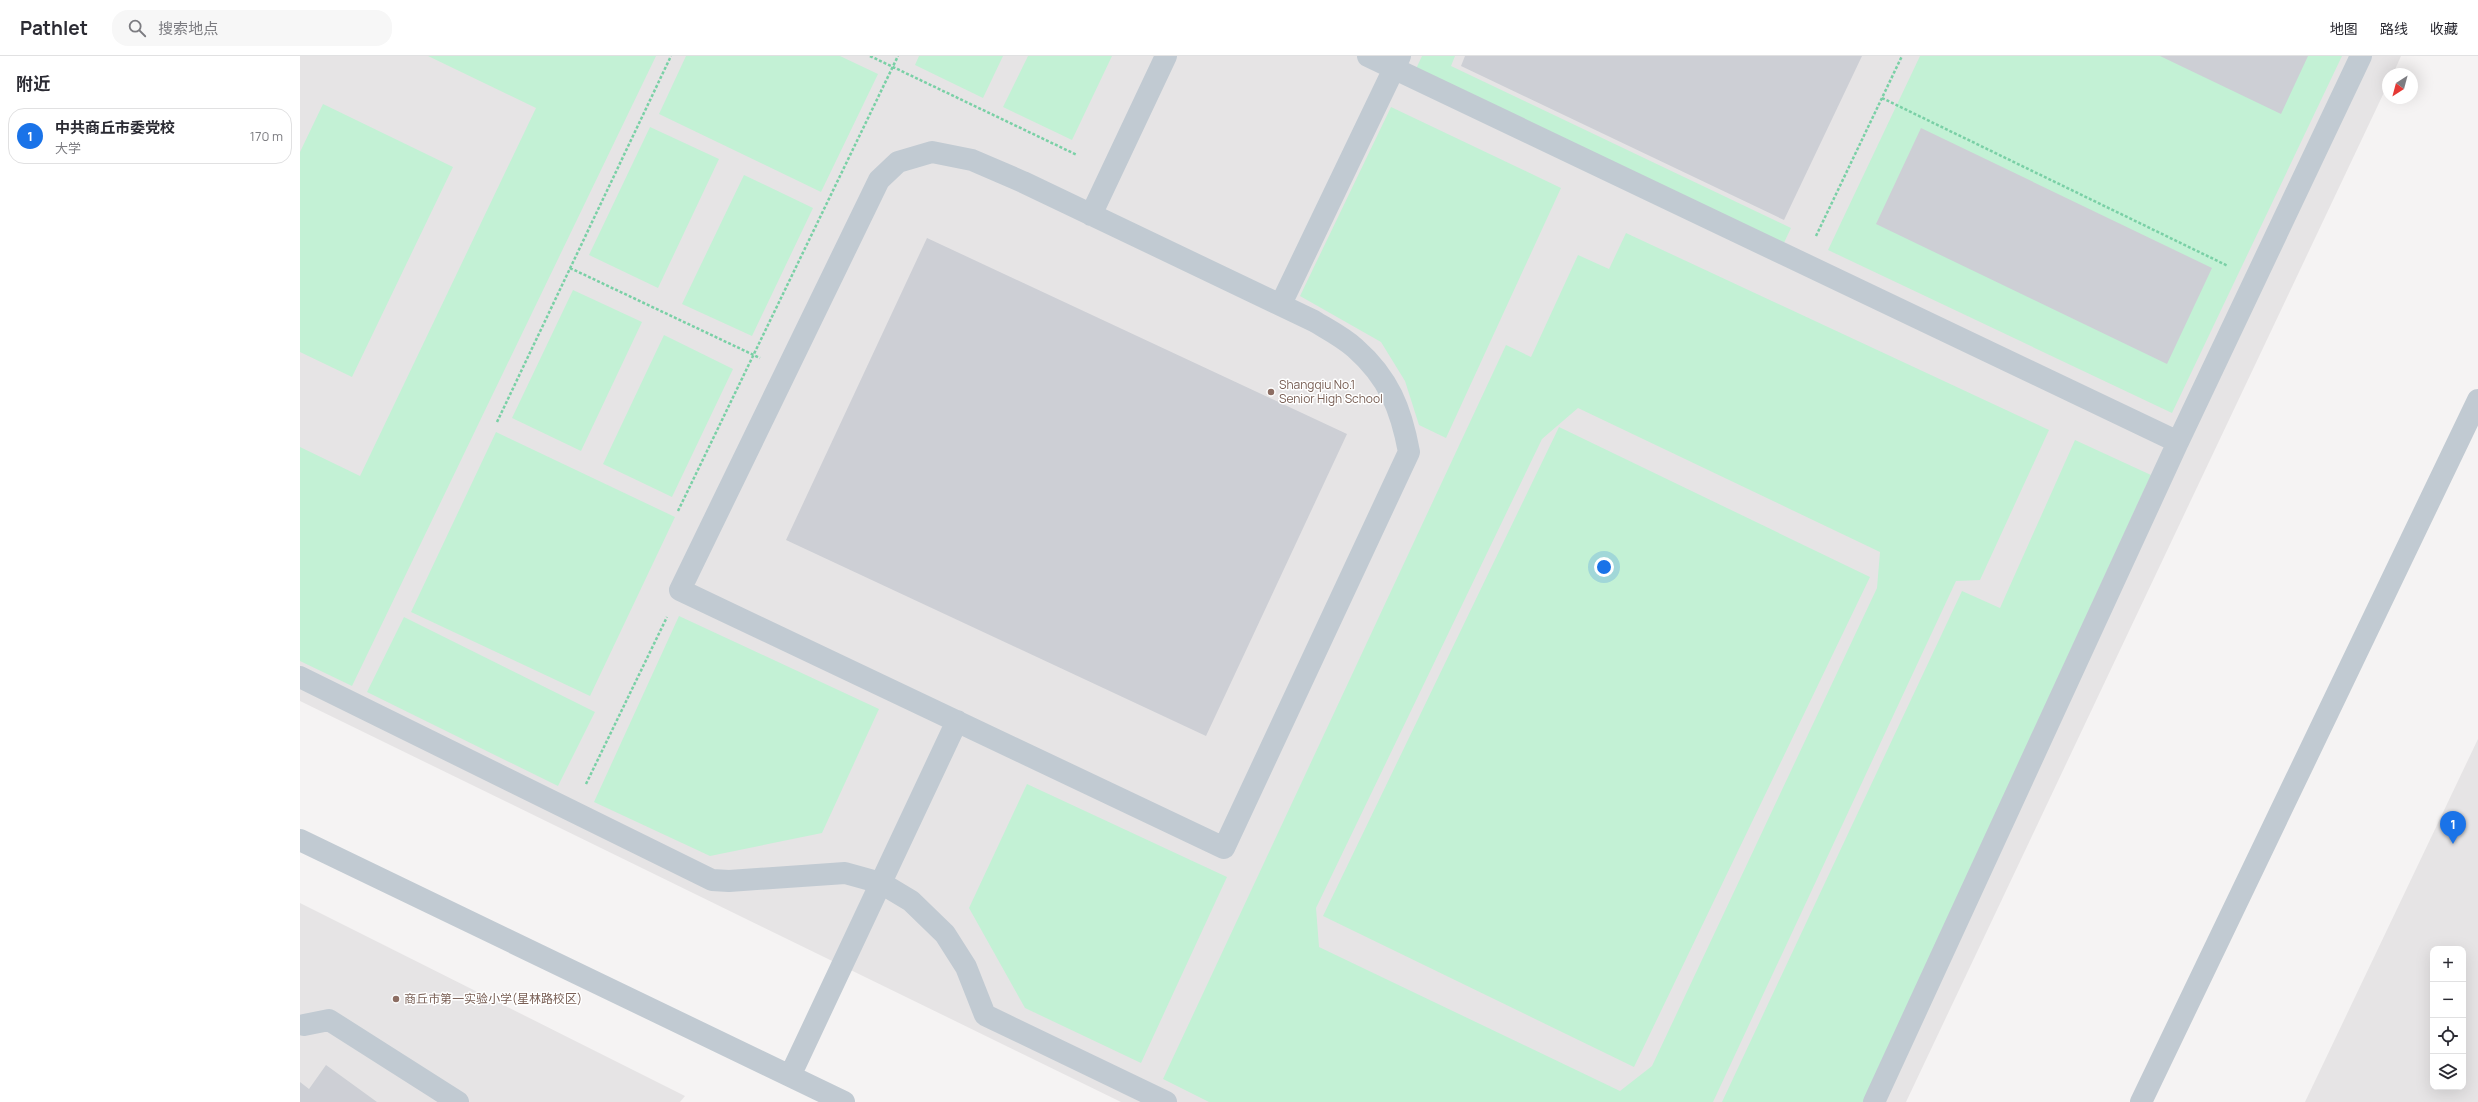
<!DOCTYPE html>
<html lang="zh">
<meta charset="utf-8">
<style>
:root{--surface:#fff;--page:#f7f7f7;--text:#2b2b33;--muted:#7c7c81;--line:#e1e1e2;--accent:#1a73e8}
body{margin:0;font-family:Manrope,"Noto Sans SC",sans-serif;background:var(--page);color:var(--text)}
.controls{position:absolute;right:12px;bottom:12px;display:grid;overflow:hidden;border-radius:8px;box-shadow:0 4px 16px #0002}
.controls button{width:36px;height:36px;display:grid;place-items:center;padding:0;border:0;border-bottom:1px solid var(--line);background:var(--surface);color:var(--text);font:20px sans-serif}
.compass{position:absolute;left:2082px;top:12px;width:36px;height:36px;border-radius:50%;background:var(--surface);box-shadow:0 4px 16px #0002;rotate:216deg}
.you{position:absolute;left:1304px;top:511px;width:14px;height:14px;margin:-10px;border:3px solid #fff;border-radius:50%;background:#1a73e8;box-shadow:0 0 0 6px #1a73e833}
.badge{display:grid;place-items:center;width:26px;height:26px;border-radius:50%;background:var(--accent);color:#fff;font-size:13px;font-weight:700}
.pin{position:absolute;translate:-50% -33px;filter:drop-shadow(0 1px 2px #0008)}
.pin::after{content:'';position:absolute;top:21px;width:14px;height:12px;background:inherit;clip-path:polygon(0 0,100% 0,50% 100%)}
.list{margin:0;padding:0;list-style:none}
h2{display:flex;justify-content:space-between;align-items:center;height:52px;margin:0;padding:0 16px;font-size:17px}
h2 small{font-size:13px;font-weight:400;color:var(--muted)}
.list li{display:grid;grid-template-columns:26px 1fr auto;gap:12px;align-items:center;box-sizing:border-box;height:56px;margin:0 8px 8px;padding:0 8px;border:1px solid var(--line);border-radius:16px}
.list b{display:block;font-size:15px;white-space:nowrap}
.list p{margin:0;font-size:13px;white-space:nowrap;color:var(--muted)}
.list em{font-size:13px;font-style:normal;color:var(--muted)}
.icon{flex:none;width:22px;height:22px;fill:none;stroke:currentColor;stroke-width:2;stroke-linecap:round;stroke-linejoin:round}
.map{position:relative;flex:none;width:2178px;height:1046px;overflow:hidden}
header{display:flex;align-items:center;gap:24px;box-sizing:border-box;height:56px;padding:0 20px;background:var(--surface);border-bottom:1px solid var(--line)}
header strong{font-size:19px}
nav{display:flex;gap:22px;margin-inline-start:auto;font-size:14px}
.search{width:280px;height:36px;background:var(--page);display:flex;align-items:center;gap:10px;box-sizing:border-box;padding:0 14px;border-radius:16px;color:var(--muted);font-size:15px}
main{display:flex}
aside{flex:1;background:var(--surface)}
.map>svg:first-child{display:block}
.education{fill:#e6e4e5;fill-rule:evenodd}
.green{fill:#c3f1d5;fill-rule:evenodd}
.building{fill:#cdcfd5}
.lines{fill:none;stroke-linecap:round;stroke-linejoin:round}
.path{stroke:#7ad0a6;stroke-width:2.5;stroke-dasharray:3 2;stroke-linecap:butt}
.minor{stroke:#c1cad2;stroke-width:22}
.education-dot{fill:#8d6e63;stroke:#fff;stroke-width:1.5}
.labels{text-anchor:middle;stroke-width:3;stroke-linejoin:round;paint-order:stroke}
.education-label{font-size:12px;fill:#785e54;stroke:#fff;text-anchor:start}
</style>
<header>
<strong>Pathlet</strong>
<div class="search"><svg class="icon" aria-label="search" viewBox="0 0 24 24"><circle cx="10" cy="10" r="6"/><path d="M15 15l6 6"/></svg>搜索地点</div>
<nav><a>地图</a><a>路线</a><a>收藏</a></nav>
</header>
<main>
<aside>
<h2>附近<small></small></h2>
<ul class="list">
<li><span class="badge">1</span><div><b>中共商丘市委党校</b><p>大学</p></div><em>170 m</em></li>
</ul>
</aside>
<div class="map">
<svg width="2178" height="1046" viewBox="0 0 2178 1046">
<rect width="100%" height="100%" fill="#f5f3f3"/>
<path class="education" d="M0,0H2101L2093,18H2088V28L1606,1046H821L0,645Z
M2178,683V1046H2005ZM2133,893H2163V1031H2133Z
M0,847L385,1040L380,1046H0Z"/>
<path class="green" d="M128,0H356L52,630L0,605V391L60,420L236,52Z
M386,0H540L578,18L521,136L359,58Z
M619,0H703L683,42L615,9Z
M728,0H812L772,84L703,51Z
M1122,0H1155L1151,10L1491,172L1482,191L1115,15Z
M1620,0H2042L1872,357L1528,194Z
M23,48L153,111L52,321L0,296V96Z
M1091,51L1261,132L1146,382L1119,369L1105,325L1081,286L1000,240Z
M350,71L419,103L358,232L289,199Z
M444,119L513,152L452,280L382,248Z
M1326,177L1749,374L1680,524L1656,525L1413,1046H909L863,1023L1206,289L1231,301L1278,199L1309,213ZM1278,352L1580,496L1577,532L1352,1010L1320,1035L1019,891L1016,852L1242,383Z
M273,234L342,266L281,395L212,362Z
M364,279L433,313L372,441L303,408Z
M1259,371L1570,521L1334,1011L1023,860Z
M196,376L375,461L290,640L111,556Z
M1775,384L1851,419L1563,1046H1422L1662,535L1700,552Z
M379,560L579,653L522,777L410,800L294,746Z
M104,561L295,656L258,730L67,636Z
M727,728L927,821L841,1007L725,952L669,852Z"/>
<path class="building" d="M1165,0H1562L1484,164L1161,10Z
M1860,0H2008L1981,58Z
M1621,72L1912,212L1867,308L1576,168Z
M627,182L1047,378L906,680L486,484Z
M26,1009L77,1046H0V1026L9,1033Z"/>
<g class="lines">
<path class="path" d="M570,0L777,99
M1582,42L1928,210
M1516,180L1602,0
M270,212L460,302
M197,366L371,0
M378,455L598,0
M286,728L367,561"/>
<path class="minor" d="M1068,0L1878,386L2061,0
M632,96L672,104L723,126L1014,265C1027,273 1043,281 1055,292C1089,322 1101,353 1109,396L924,792L380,534L579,124L598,106Z
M791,159L866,0
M981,248L1100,0
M0,621L412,824L429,825L545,817L581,827L611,845L645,878L666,911L685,959L866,1046
M0,784L544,1046
M4,969L29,964L158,1046
M490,1020L657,665
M1574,1046L1878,386
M1841,1046L2178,344"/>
</g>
<g class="education-dot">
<circle cx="971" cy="336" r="4"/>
<circle cx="96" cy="943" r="4"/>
</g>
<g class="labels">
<g class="education-label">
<text x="979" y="333">Shangqiu No.1<tspan x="979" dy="14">Senior High School</tspan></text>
<text x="104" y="947">商丘市第一实验小学(星林路校区)</text>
</g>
</g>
</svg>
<div class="controls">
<button>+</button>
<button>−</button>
<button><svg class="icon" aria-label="locate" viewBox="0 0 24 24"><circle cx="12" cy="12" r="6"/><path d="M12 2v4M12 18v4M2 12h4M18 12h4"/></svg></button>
<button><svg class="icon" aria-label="layers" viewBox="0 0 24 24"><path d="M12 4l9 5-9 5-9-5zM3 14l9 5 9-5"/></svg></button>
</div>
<svg class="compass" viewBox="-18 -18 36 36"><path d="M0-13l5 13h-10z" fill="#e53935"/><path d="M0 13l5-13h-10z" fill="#7c7c81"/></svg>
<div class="you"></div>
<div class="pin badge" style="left:2153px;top:788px">1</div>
</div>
</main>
